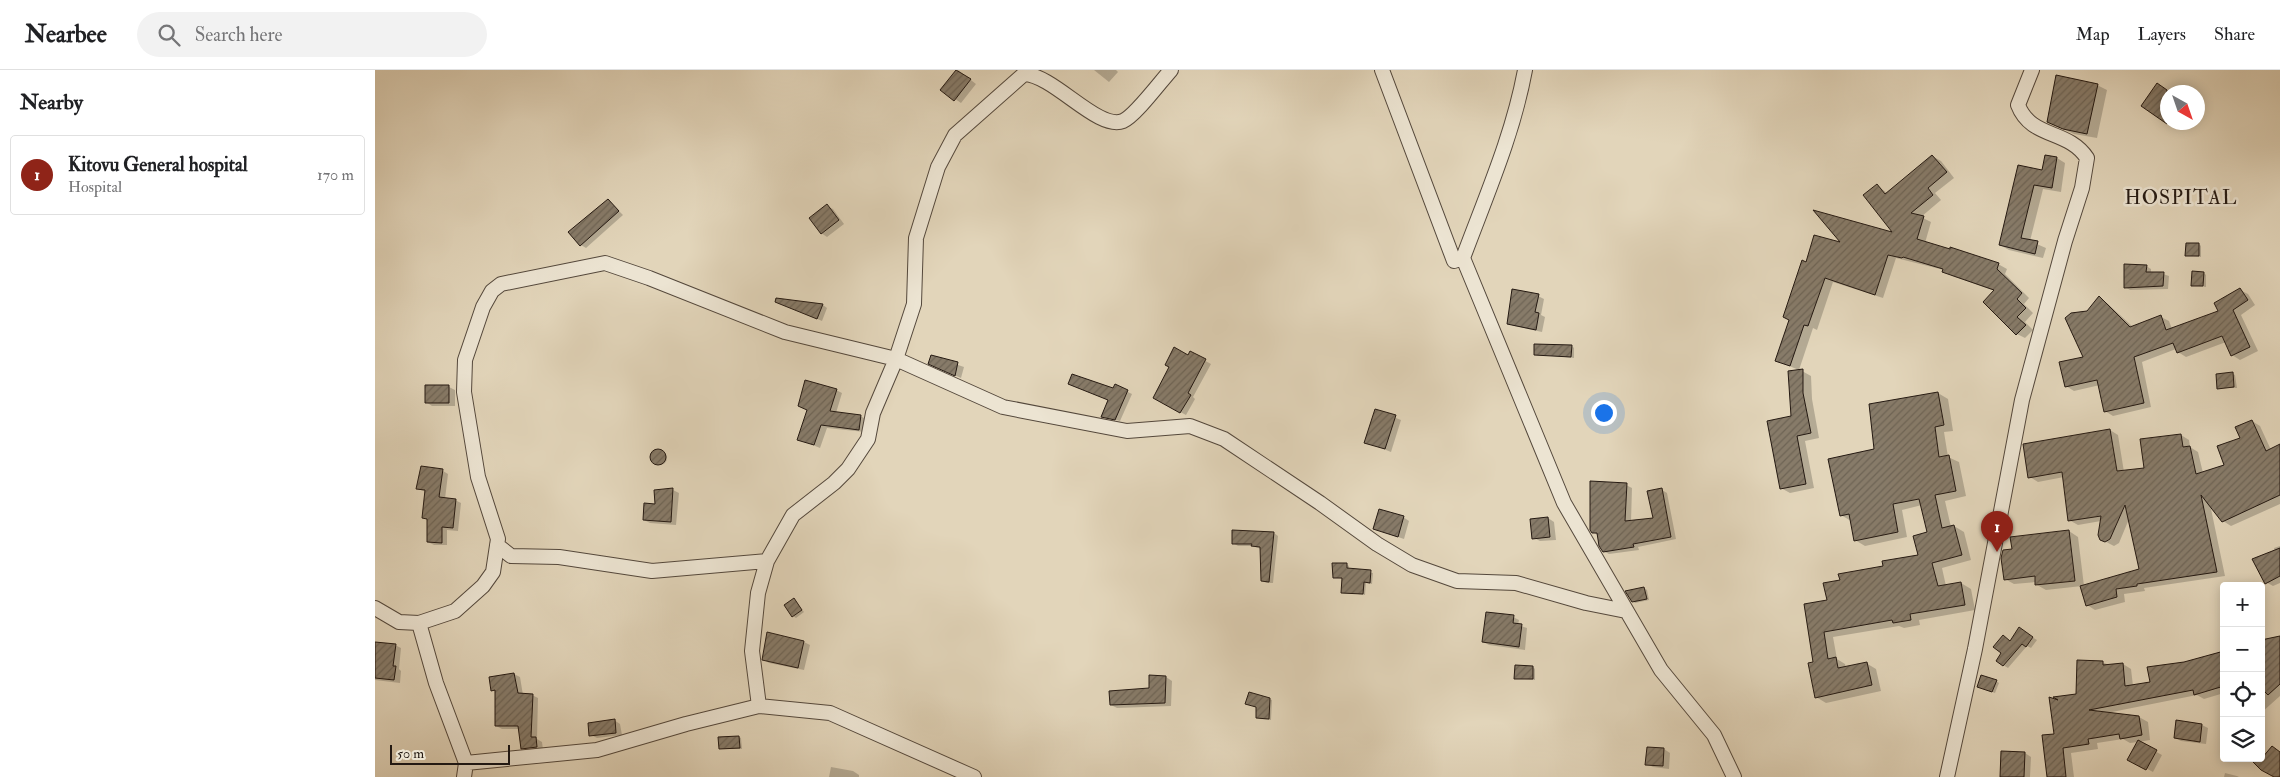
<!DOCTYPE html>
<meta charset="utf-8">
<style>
:root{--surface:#fff;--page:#f2f2f2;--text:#202124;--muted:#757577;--line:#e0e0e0;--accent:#8f2418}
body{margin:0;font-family:"IM FELL Double Pica",serif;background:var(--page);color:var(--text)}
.controls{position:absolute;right:15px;bottom:15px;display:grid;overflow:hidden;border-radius:5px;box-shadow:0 2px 12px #0003}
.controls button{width:45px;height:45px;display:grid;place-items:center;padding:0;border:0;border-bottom:1px solid var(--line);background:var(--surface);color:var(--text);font:25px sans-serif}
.compass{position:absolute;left:1785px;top:15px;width:45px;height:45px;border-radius:50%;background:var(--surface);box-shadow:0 2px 12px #0003;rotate:140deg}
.scale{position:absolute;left:15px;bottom:12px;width:120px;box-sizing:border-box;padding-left:5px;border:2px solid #241912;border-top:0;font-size:14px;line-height:18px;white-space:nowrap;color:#241912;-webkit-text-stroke:4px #ece4d2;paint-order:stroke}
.you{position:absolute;left:1228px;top:342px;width:18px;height:18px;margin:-12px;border:4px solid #fff;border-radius:50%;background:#1a73e8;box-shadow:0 0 0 8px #1a73e833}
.badge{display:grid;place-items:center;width:32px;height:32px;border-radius:50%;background:var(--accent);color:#fff;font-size:16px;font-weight:700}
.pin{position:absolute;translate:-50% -41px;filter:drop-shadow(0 1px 2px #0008)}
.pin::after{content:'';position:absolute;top:26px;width:18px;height:15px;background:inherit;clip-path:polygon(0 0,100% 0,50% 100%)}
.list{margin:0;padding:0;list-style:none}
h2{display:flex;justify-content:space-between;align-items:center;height:65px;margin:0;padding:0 20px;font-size:21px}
h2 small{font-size:16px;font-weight:400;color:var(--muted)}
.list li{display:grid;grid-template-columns:32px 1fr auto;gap:15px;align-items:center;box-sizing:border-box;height:80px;margin:0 10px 10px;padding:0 10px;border:1px solid var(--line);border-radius:5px}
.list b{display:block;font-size:19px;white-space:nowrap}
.list p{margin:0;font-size:16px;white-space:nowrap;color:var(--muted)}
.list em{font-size:16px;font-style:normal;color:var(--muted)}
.icon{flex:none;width:28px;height:28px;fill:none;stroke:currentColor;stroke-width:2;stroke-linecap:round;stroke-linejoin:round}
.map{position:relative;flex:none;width:1905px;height:707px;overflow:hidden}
header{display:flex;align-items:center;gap:30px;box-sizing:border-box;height:70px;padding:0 25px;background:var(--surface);border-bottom:1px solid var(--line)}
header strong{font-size:24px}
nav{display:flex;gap:28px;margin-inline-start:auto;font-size:18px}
.search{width:350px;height:45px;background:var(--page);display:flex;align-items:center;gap:12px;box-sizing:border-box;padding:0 18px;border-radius:28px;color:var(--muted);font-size:19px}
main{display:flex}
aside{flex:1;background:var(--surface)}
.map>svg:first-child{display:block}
.shadow{fill:#0003}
.building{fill:url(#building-hatch);stroke:#241912}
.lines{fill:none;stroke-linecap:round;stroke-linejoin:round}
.street-casing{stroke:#54483c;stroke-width:16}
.street{stroke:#ece4d2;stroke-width:14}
.labels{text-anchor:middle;stroke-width:5;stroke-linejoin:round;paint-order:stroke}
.quarter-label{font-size:20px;letter-spacing:1px;fill:#241912;stroke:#ece4d2}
</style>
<header>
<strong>Nearbee</strong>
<div class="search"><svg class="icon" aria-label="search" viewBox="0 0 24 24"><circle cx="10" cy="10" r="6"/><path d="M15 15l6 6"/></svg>Search here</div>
<nav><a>Map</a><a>Layers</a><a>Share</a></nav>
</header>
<main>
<aside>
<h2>Nearby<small></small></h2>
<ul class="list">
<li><span class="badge">1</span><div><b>Kitovu General hospital</b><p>Hospital</p></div><em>170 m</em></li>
</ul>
</aside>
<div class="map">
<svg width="1905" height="707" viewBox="0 0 1905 707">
<defs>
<pattern id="building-hatch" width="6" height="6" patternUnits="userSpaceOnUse" patternTransform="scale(1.25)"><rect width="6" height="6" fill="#877b69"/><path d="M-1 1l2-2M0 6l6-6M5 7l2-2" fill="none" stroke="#6e6455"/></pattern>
</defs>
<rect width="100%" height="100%" fill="#e2d5ba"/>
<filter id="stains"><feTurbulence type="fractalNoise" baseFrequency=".004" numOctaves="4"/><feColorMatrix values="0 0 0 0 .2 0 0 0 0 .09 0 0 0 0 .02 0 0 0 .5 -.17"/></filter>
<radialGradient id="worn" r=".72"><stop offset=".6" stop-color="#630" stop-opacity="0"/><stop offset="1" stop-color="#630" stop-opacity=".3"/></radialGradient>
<path class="shadow" d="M583,0L601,14L586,33L567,20Z
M719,0H741L743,2L734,12Z
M1722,15L1732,20L1722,68L1699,64L1673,52Z
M1788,18L1795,22H1792V52H1803L1800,57L1794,54L1768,36Z
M1557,86L1566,91L1579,108L1560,123L1566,130L1546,147L1556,152L1550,173L1623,194L1632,199L1630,204L1654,228L1649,234L1658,243L1650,252L1658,260L1650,268L1642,264L1620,221L1577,206L1569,200L1521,188L1508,228L1458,212L1442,260L1438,258L1424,300L1402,291L1432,194L1469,174L1520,164L1502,115L1513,124Z
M1682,88L1690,93L1686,122L1668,119L1655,171L1671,178L1668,188L1634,180L1625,175L1644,97L1668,102Z
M233,130L248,145L211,178L206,175Z
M452,136L458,139L469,154L452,167L446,163Z
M1824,174L1826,176V187L1811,185Z
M1771,196L1776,199V203L1788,204L1794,206L1793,219L1755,220L1750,217Z
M1829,203L1831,205V217L1817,215Z
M1865,220L1873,224L1880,235L1866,245L1883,281L1865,290L1857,285L1851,272L1811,287L1803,282L1801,279L1767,292L1776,337L1738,346L1730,341L1725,315L1699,321L1691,316L1709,288L1712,243L1724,228L1732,233L1758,257L1786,247L1794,251L1797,259L1845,241Z
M1163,226L1169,229L1166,245L1170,247L1167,262L1139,256L1133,253Z
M407,234L448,235L452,238L447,251Z
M1197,276L1199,278V288L1160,284Z
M816,283L836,294L818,327L820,329L811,345L779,328Z
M557,286L589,297L586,308L561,297Z
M1427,301L1436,306L1437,329L1444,368L1430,371L1439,418L1415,423L1406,418Z
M1858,304L1860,305L1862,318H1843Z
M740,316L757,324L745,351L727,346Z
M74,317L80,320V336H57L51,332Z
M461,320L467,323L461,343L485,346L491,349L490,362L452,358L445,378L423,369Z
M1563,323L1573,329L1578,361L1569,362L1573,387L1584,392L1591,426L1570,431L1576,457L1579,456L1589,462L1596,490L1567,498L1571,516L1586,513L1596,519L1600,540L1544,550L1545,555L1529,558L1524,556L1458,567L1462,589L1470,594L1471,598L1491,593L1501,599L1506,621L1451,633L1441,627L1439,593L1453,531L1466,511L1545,486L1553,463L1547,435L1527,440L1532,467L1490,476L1480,470L1476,451L1466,445L1501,380Z
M1001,340L1026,350L1016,382L991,372Z
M1877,351L1885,356L1896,380L1905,375V434L1856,456L1848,451L1835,434L1850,506L1769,518L1770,521L1749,524L1750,532L1720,540L1712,535L1707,516L1671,520L1662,515L1661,512L1639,514L1630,509L1638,480L1694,461L1703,467L1709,516L1765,500L1754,449L1744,473L1739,476L1735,474L1726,469V451L1703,455L1694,450L1689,407L1663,412L1655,407L1735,360L1743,365L1749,402L1771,399L1806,365L1814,370L1815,377L1823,382L1828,403L1850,395Z
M278 388a7 7 0 1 1 14 0a7 7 0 1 1-14 0Z
M47,398L68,401L73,404L70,429L80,430L86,433L83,461L72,460V475H59L53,472L54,451L48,447L51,422L43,419Z
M1251,415L1257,418L1256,452L1279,449L1287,420L1292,423L1301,469L1263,477L1264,480L1234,484L1228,481L1224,466L1218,462Z
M298,420L304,423L301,455L275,453L269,450L282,435L280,421Z
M1028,447L1034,451L1029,469L999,459Z
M1173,448L1179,452L1181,470L1165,471L1159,468Z
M899,463L903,466L898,513H892L887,511L886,479L877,476H863L858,473Z
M1905,476V513L1898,516L1889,511L1900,482L1899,478Z
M971,494L974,496V500L998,503L997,514L991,513L990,525L967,522L968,509L959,507Z
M1269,518L1272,520L1274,530L1260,533L1258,531Z
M419,530L429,542L421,548L418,546Z
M1138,547L1144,550L1143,555L1152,558L1150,580L1114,575L1108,572Z
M1644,559L1662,570L1656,578L1652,576L1633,598L1628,595L1629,567L1636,572Z
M1905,567V626L1886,643V571Z
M429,572L435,575L429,600L394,593L388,589Z
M0,573L20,575L26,578L24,599L26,601L25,613L0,610Z
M1848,579H1849V623L1829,629L1822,625L1732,643L1764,647L1773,652L1775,670L1763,672L1787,685L1778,702L1754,689L1763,672L1755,673L1748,669L1722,673L1723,679L1696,683L1699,707H1673L1688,633L1702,625L1727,592L1734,595L1748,594L1756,599L1758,616L1777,613L1809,593L1848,582Z
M1158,597L1160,599V610L1140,608Z
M139,604L145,607L148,625H157L163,628L162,669L167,672L168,680L153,681L147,678L145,659H127L121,656V622L118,620Z
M791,607L797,611L796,636L742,638L736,635L775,619Z
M1621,611L1624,613L1620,623L1606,618Z
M894,629L897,630L896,650L885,649L882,647L883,637Z
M239,650L245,654L247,665L222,668L216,665Z
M1802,652L1827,655L1833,658L1831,674L1806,671L1800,668Z
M364,667L366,668L367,679H345Z
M1289,679L1295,683L1294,699L1278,697L1272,694Z
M1650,683L1656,687L1655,707H1626Z
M456,697L478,701L484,705V707H454Z
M1850,703L1862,706L1864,707H1849Z"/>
<path class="building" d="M581,0L596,9L579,31L565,20Z
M1681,5L1723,14L1712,64L1688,59L1672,52Z
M1782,13L1792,20V54L1766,36Z
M1557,85L1572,102L1553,118L1558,125L1536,143L1549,146L1542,169L1575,179V177L1624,193L1622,199L1647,223L1642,229L1651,238L1642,247L1651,255L1641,265L1608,232L1619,220L1567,202L1568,199L1528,187L1527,188L1513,185L1500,225L1450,208L1433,256L1429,255L1415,296L1400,291L1414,250L1408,247L1427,190L1431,192L1439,165L1465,172L1438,140L1517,162L1488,125L1502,114L1510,124Z
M1670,85L1682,87L1677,118L1659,115L1646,168L1663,171L1660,184L1624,175L1643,95L1667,100Z
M233,129L244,141L205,176L193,162Z
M452,134L464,150L446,164L434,148Z
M1811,173H1824V186H1810Z
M1749,194L1772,195L1771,202H1789L1788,216L1749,218Z
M1817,201L1829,202L1828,216H1816Z
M1865,218L1873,230L1858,240L1875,277L1856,286L1847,266L1802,283L1798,273L1759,287L1769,333L1729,342L1722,310L1690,317L1684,292L1708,287L1690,248L1696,243L1712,241L1724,226L1755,257L1786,245L1791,260L1843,241L1839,233Z
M1137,219L1164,224L1160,242L1164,243L1161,260L1132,254Z
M401,228L448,234L442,249L400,232Z
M1159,274L1197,275L1196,287L1159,285Z
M799,277L813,285L815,281L831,289L813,323L816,325L805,343L778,328L794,297L790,295Z
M556,285L583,292L580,306L553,294Z
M1428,299V323L1436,363L1422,366L1431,414L1405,419L1392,351L1416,346L1413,301Z
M1858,302L1859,317L1842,319L1841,304Z
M697,304L738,318L740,314L753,320L740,350L726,347L733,330L693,314Z
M430,310L462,319L455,341L486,345L484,360L446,355L439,375L422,370L432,340L423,336Z
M50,315H74V333H50Z
M1563,322L1569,355L1560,357L1564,387L1574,385L1581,421L1560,425L1567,458L1579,455L1587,485L1557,493L1563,516L1586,512L1590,535L1535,544L1536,550L1518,553L1517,550L1449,562L1453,589L1461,587L1463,598L1492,592L1497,615L1440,628L1433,593L1438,592L1429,534L1452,530L1448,513L1465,510L1463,504L1508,496L1507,491L1543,485L1538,466L1552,462L1544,429L1518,434L1523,462L1479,471L1474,444L1465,446L1453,389L1499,379L1494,334Z
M1000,339L1021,345L1010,379L989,373Z
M1877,350L1891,381L1905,374V425L1847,452L1826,425L1842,502L1762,514V516L1741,519L1742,527L1711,536L1705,516L1764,499L1750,435L1735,469L1730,472L1725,470L1723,465L1726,446L1693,451L1687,402L1653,408L1648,374L1735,359L1742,401L1769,398L1765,369L1806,364L1808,377L1815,376L1821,404L1849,395L1842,376L1865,368L1860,357Z
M275 387a8 8 0 1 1 16 0a8 8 0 1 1-16 0Z
M46,396L68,399L64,427L81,429L78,458L67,457V473L52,472V449L47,448L50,420L41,419Z
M1215,411L1252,413L1250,451L1278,448L1272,421L1287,418L1296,467L1258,474L1259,477L1228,482L1224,476L1222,463H1217L1215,460Z
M298,418L296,452L268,450L269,433L280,434L279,420Z
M1004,439L1029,446L1023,467L998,459Z
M1173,447L1175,467L1157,469L1155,449Z
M857,460L899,462L894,512L886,511L885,477L876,476L877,474H857Z
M1694,460L1700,511L1660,515V506L1629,510L1626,488L1628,480L1637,479L1635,467Z
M1905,478V506L1890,514L1877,489Z
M957,493H972V498L996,500L995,513L989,512L988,524L966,523L967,508H958Z
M1269,517L1272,529L1257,532L1250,521Z
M419,528L427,540L417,547L409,535Z
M1111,542L1139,545L1138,553L1147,554L1144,577L1107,572Z
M1644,557L1658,567L1651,577L1647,574L1628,596L1621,591L1626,583L1618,577L1628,565L1635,571Z
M392,562L429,571L423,598L387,590Z
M1905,566V614L1893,625L1886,618V570Z
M0,572L21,574L18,596H21L19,610L0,608Z
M1849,581V616L1819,625L1818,620L1714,640L1764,646L1767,665L1745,669L1744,664L1713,669L1714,674L1688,678L1691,707H1672L1667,665L1679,664L1674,627L1683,630L1678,627L1701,624L1702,590L1728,591V595L1748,593L1750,616L1775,612L1772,597L1809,592Z
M1140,595L1158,596V609H1139Z
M139,603L143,623L158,624L156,667H161L162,677L146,679L143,656H120V620L116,621L114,607Z
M774,605L791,606L790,633L735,635L734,621L774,618Z
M1606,605L1622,610L1617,622L1602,617Z
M874,622L895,628L894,649L881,648V637L870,634Z
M240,649L241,663L214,666L213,653Z
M1801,650L1827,654L1825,672L1799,668Z
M364,666L365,678L344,679L343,667Z
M1763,670L1782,680L1771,700L1752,690Z
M1897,676L1905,682V707H1899L1886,700L1874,688H1887Z
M1272,677L1289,678L1288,696L1270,695Z
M1626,681L1650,682L1649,707H1625Z"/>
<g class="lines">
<defs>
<path id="street" d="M1007,0L1079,191L1088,188L1189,433L1286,600L1339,665L1359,707
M1088,188C1111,126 1138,65 1150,0
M122,475L136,486L184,487L277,501L392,491
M0,538L24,552L44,553L61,613L91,693L89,707
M44,553L80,541L108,516L118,502L123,469L103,407L89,322L90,290L108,237L117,221L126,214L230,193L274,208L410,262L521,289L628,337L752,361L815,356L849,369L945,433L1002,474L1037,495L1082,511L1141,513L1211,533L1251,541
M384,636L377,581L383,523L392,491L418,445L459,413L473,399L493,369L498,343L521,289L539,234L541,168L563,97L580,65L649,4C679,5 723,61 748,51C760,46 786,11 796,0
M91,693L222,680L311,654L384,636L455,643L599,707
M1572,707L1600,579L1647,330L1690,171L1707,118L1712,88C1693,59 1656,69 1643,35L1657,0"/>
</defs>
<use href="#street" class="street-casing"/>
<use href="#street" class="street"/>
</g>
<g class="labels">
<g class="quarter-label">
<text x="1806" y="134">HOSPITAL</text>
</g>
</g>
<rect width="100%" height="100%" filter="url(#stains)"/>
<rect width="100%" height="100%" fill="url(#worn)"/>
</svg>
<div class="controls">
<button>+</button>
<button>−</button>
<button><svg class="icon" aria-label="locate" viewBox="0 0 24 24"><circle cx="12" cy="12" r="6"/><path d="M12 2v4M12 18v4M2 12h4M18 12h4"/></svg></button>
<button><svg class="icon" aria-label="layers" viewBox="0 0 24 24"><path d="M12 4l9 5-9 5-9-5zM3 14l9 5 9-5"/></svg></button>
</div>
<svg class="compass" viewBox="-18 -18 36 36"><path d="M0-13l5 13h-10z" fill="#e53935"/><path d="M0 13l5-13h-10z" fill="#757577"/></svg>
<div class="scale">50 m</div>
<div class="you"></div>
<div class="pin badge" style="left:1622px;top:482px">1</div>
</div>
</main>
